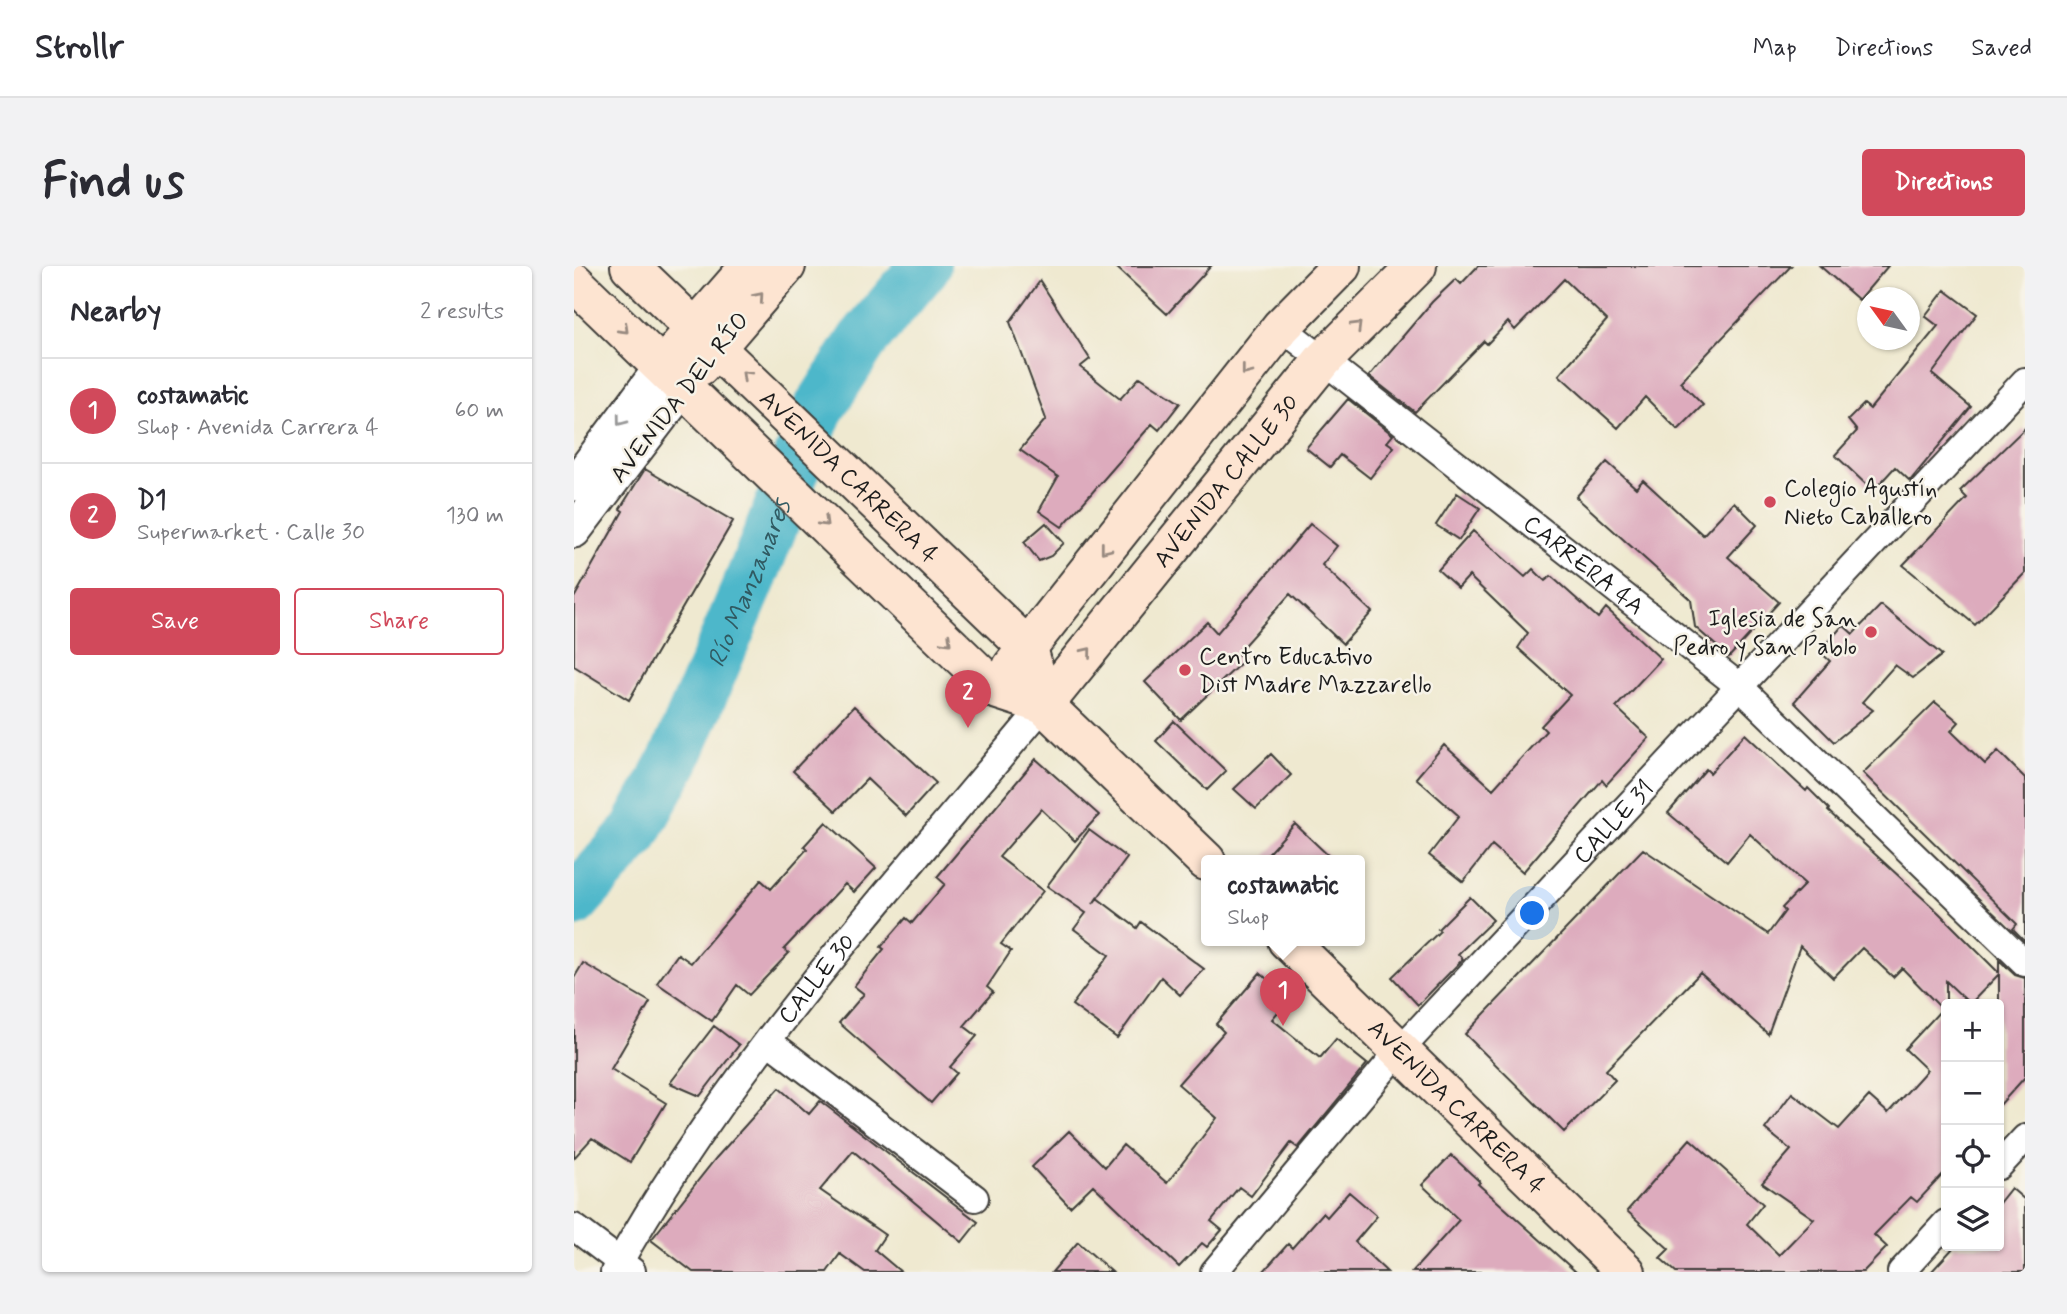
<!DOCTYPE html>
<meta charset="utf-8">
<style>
:root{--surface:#fff;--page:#f2f2f3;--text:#2b2b33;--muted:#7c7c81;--line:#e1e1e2;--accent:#d1495b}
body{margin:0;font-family:Mynerve,sans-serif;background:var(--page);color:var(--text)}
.controls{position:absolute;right:21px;bottom:21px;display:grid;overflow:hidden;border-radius:7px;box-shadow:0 2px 5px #0004}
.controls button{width:63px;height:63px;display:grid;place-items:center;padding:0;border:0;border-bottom:2px solid var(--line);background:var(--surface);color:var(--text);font:35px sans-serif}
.compass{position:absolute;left:1283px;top:21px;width:63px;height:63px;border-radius:50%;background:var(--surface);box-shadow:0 2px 5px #0004;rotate:303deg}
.you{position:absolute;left:959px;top:648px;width:24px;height:24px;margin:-18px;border:5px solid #fff;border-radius:50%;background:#1a73e8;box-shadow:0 0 0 10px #1a73e833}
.badge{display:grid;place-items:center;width:46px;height:46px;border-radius:50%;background:var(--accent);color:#fff;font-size:23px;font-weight:700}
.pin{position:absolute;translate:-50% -58px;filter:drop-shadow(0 2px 4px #0008)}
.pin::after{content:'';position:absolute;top:37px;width:24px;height:21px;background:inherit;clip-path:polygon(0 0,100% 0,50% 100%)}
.popup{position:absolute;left:627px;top:589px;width:164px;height:91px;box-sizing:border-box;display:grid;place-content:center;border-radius:7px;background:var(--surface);filter:drop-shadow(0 2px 5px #0005);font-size:23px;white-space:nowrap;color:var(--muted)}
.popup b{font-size:26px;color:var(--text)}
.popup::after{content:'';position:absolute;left:50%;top:100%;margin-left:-14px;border:14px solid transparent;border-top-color:var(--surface)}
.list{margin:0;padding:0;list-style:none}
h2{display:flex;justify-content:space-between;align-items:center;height:91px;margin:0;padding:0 28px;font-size:30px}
h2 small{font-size:23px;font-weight:400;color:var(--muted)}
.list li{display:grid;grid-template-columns:46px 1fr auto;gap:21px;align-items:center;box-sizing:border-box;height:105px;padding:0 28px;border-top:2px solid var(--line)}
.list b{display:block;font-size:26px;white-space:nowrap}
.list p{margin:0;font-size:23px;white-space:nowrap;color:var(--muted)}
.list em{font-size:23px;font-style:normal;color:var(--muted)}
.actions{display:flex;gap:14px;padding:21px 28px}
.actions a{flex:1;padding:16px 0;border:2px solid var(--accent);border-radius:7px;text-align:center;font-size:24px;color:var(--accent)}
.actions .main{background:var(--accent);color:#fff}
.icon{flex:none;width:38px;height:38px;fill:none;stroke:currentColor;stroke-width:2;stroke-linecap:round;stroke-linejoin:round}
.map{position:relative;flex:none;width:1451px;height:1006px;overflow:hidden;border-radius:7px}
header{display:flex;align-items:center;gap:42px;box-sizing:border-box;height:98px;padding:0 35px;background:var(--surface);border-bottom:2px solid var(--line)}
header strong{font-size:33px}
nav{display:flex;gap:38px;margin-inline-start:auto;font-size:24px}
.intro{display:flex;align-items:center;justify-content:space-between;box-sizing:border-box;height:168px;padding:0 42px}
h1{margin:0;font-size:49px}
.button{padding:18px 32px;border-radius:7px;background:var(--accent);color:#fff;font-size:24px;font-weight:700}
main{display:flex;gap:42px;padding:0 42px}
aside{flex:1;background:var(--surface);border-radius:7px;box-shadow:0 2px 5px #0004}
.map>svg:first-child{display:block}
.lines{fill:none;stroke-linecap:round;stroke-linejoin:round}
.river{stroke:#4db7ca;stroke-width:52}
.building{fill:#ddabbd}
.minor-casing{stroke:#3c3b37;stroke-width:30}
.tertiary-casing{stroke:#3c3b37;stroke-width:37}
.secondary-casing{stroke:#3c3b37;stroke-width:42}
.minor{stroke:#fff;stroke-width:26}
.tertiary{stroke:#fff;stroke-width:33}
.secondary{stroke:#fde4d1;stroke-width:38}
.oneway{stroke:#988a80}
.oneway2{stroke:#999}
.poi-dot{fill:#d1495b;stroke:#f7f3e8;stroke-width:2.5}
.labels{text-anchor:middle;stroke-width:5;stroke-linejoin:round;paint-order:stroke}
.street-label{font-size:24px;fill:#1c1c1c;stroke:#f7f3e8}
.poi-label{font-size:24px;fill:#1c1c1c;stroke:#f7f3e8;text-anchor:start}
.water-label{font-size:26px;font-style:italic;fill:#305a62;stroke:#f7f3e8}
</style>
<header>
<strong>Strollr</strong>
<nav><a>Map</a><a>Directions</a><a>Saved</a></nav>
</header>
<div class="intro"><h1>Find us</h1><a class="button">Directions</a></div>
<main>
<aside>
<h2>Nearby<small>2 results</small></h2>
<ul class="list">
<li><span class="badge">1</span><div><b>costamatic</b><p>Shop · Avenida Carrera 4</p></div><em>60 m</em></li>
<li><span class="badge">2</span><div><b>D1</b><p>Supermarket · Calle 30</p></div><em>130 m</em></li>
</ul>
<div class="actions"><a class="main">Save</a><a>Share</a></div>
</aside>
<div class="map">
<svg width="1451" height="1006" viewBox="0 0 1451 1006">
<rect width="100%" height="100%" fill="#f7f3e8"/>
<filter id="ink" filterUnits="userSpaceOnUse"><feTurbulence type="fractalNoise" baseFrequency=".0143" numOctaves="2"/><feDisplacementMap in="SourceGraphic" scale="14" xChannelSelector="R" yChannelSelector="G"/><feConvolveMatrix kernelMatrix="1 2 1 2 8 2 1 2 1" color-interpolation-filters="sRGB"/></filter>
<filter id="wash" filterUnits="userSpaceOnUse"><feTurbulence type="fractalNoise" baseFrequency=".00686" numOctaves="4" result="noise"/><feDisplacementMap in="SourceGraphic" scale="28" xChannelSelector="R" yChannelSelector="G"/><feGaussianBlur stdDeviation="1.57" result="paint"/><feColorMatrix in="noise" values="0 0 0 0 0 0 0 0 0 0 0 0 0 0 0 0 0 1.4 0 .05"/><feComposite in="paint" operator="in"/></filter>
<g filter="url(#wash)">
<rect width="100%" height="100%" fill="#efe9d0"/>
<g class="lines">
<path class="river" id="s1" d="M0,635L59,569L100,494L179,308L244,144L288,75L351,0"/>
</g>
<g id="blocks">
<path class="building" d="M541,0H637L593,48Z
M904,0H1217L1106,116L1129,139L1104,164L1071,131L1044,162L985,109L1033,54L990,13L941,64L934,56L913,78L910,75L841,146L795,110L858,36L882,13L887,18Z
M1246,0H1314L1285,34Z
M466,15L516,93L506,101L546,133L566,111L606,137L585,164L578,158L488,261L465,245L484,211L446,184L472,153L436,56Z
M1371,24L1403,48L1358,108L1397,141L1336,215L1321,201L1299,225L1261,189L1283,165L1274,154L1290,138L1296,143L1364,60L1351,50Z
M774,133L819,169L813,176L820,181L796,212L766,189L756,201L732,182Z
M1451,162V307L1401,359L1329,299L1393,232L1386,225Z
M1033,196L1062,222L1069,214L1129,269L1160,236L1183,259L1154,291L1205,336L1155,391L1121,361L1117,334L1002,231Z
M71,203L159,255L55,434L0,400V332L49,245L46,243Z
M883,227L906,242L885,274L862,259Z
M472,257L490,277L477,290L465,295L450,276Z
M736,258L763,280L748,299L798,346L769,378L716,328L663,387L670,394L607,454L571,416L633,356L643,367Z
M899,265L951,311L959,303L971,315L977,310L1024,352L1032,342L1087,393L1042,441L1075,472L1032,519L1028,514L949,606L918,579L889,616L855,589L885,550L842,512L870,479L919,523L972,465L967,460L996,429L944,382L954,367L895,310L884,322L864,304Z
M1307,339L1368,389L1339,412L1321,399L1288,436L1299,444L1260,476L1220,436L1256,395L1246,386L1269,359L1279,368Z
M1361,436L1385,456L1377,465L1411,498L1424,485L1451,512V675L1439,663L1443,658L1289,507Z
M280,440L362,517L332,550L293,513L262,545L219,505Z
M600,455L652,505L633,524L582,475Z
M1171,468L1232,525L1234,522L1255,543L1254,545L1365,647L1425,707V694L1441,709L1451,712V811L1425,840V708L1396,738L1372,715V905L1343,936L1337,931L1300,969L1313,981L1289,1006H1102L1086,992L1095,983L1053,945L1116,873L1189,938L1173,958L1205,989L1240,953L1188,917L1217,884L1191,863L1218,827L1265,863L1295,830L1314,847L1353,804L1331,783L1368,743L1328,702L1319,711L1288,682L1259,712L1226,680L1194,768L1126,707L1032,804L1041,814L990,866L891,768L1069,583L1194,668L1211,645L1208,642L1231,618L1176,568L1153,596L1094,547L1132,503L1136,507Z
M697,488L717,509L682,543L660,523Z
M462,493L525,549L501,575L467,543L425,591L469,625L427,678L437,685L413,721L419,726L390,760L403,770L376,801L383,807L357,837L265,757L290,728L280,720L310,683L307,681L332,652L338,657L371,618L363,611Z
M252,556L302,602L280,626L271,618L210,683L215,687L175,729L163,719L138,755L83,717L104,688L117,697L187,614L197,623L233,583L230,580Z
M721,558L759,594H688Z
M515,564L553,592L519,638L523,632L563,662L567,656L630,703L606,729L587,711L543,772L498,739L535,689L500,663L512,647L473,620Z
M896,631L919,654L884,688L889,693L844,739L818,711L866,665L864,663Z
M9,697L76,736L37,803L92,837L56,896L18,872L0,892V712Z
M686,707L716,732L698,753L746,792L762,773L793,798L724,882L717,877L677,930L665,921L637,955L648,964L633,981L628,977L605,1001L519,919L496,941L458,901L495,865L531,901L549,879L593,917L643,852L604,818L650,766L642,758Z
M140,760L165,779L126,830L96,817Z
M205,822L235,848L246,835L404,956L388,976L279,885L246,924L311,969L301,984L327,1006H291L266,988L253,1006H119L77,974L142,892Z
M877,889L906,916L904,918L1002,1006H838L885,954L848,919Z
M1437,922L1451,934V1006H1357L1381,980H1425V937Z
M775,926L803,950L781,976L813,1006H689L714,978L718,982L749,947L753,951Z
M504,976L538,1006H478Z"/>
</g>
</g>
<g filter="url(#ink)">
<use href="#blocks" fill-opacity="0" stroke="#3c3b37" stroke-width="2"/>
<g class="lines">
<defs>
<g id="minor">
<path id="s2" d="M707,61L1165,420L1451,697"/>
<path d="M194,775L401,932"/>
<path d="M1425,900L1451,872"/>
<path d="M0,961L58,1005"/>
<path id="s3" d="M40,1006C154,799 321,620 470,439"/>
<path id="s4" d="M640,1006L825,785L1451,115"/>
<path d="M1327,1006L1372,957"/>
</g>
<path id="tertiary" d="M0,218L88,100
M0,265L110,121"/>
<g id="secondary">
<path id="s5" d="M56,0L454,382L470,439"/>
<path d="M0,16L421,423L470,439L632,595"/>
<path d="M106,80L176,0"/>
<path d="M126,100L212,0"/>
<path d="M438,401L707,61L767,0"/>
<path id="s6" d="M470,439L750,93L843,0"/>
<path id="s7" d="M713,674L1052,1006"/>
</g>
</defs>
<use href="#minor" class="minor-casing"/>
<use href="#tertiary" class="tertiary-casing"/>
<use href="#secondary" class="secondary-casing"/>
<use href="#minor" class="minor"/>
<use href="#tertiary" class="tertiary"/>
<use href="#secondary" class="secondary"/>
</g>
<defs><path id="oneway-chevron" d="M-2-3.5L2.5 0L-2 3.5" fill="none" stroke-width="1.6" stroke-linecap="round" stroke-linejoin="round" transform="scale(1.75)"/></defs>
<g class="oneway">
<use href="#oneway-chevron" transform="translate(185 31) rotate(-49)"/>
<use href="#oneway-chevron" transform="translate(783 60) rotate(-45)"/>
<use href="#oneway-chevron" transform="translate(50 63) rotate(44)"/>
<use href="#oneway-chevron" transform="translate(672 105) rotate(128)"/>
<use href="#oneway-chevron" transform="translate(172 109) rotate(-136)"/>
<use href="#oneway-chevron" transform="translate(250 256) rotate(44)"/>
<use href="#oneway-chevron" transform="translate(531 283) rotate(128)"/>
<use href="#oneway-chevron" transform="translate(373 375) rotate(44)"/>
<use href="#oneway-chevron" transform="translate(513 386) rotate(-51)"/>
</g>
<use class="oneway2" href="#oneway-chevron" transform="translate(47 155) rotate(127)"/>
</g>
<g class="poi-dot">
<circle cx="1196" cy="236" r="7"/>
<circle cx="1297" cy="366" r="7"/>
<circle cx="611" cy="404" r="7"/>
</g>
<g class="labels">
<g class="street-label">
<text transform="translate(105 131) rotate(-52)" y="8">AVENIDA DEL RÍO</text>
<text dy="8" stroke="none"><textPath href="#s5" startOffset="304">AVENIDA CARRERA 4</textPath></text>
<text dy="8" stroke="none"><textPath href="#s6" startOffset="289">AVENIDA CALLE 30</textPath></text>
<text dy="8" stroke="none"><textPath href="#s2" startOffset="385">CARRERA 4A</textPath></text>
<text dy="8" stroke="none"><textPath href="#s4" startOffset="602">CALLE 31</textPath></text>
<text dy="8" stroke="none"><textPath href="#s3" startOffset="357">CALLE 30</textPath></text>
<text dy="8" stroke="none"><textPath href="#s7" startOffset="238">AVENIDA CARRERA 4</textPath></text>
</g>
<g class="poi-label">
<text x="1210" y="230">Colegio Agustín<tspan x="1210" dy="28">Nieto Caballero</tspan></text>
<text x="1283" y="360" text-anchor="end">Iglesia de San<tspan x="1283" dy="28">Pedro y San Pablo</tspan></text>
<text x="625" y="398">Centro Educativo<tspan x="625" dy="28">Dist Madre Mazzarello</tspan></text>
</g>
<g class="water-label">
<text dy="9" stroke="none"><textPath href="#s1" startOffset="366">Río Manzanares</textPath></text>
</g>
</g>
</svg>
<div class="controls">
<button>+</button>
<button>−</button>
<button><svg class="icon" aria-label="locate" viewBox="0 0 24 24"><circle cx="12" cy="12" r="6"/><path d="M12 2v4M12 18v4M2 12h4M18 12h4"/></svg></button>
<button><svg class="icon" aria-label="layers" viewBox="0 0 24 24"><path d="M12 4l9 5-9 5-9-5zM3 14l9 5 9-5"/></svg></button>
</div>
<svg class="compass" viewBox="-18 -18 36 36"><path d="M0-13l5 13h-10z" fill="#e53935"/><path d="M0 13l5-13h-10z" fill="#7c7c81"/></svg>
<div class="you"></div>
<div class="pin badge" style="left:709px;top:760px">1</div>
<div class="popup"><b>costamatic</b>Shop</div>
<div class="pin badge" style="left:394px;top:462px">2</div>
</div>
</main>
